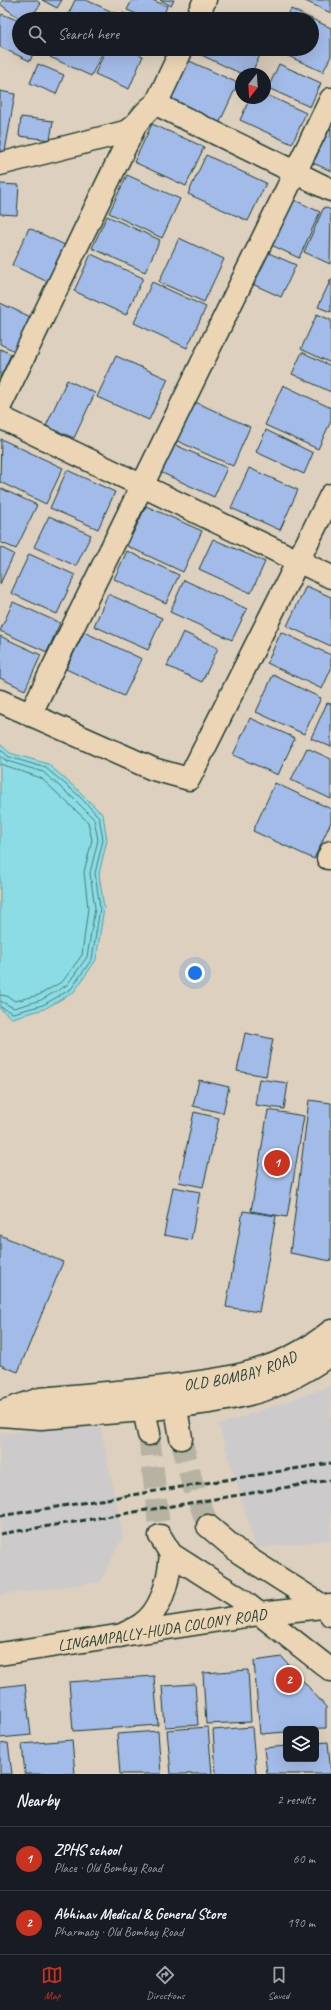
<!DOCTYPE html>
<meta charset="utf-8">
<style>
:root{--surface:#171b24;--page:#20242c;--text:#f1f3f6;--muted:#9ea1a6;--line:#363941;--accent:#c8321e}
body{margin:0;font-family:Caveat,sans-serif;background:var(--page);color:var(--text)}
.controls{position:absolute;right:12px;bottom:12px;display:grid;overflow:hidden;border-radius:6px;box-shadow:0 4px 16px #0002}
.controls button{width:36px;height:36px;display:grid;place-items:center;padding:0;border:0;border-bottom:1px solid var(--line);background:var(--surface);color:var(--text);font:20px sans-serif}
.compass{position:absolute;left:235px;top:68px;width:36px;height:36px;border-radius:50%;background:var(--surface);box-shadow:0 4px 16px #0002;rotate:197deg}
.you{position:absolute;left:195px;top:973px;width:14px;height:14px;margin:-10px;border:3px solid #fff;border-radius:50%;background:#1a73e8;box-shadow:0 0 0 6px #1a73e833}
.badge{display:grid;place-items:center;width:26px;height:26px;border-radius:50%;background:var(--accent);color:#fff;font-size:13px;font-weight:700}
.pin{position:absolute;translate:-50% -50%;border:2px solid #fff;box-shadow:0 1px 4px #0006}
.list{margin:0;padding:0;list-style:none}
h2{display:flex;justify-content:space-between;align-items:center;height:52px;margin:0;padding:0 16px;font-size:17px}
h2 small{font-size:13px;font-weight:400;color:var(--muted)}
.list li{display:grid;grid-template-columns:26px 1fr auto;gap:12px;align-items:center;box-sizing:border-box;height:64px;padding:0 16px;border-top:1px solid var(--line)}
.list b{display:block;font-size:15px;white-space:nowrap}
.list p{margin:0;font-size:13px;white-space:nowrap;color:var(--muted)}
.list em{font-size:13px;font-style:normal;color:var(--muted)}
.icon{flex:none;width:22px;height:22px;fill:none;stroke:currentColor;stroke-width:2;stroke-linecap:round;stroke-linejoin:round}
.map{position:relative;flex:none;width:331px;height:1774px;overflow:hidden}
.search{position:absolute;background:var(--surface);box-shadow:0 4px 16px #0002;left:12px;right:12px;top:12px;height:44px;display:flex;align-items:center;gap:10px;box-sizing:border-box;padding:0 14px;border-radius:22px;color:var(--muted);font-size:15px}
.sheet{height:180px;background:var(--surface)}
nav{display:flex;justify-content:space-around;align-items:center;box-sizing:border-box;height:56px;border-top:1px solid var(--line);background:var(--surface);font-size:11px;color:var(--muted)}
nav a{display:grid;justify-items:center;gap:2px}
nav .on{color:var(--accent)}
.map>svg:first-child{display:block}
.built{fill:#cccacb}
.water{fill:#8bdce4;stroke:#609c9e}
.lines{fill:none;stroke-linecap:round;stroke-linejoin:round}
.shore{stroke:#4a7d7a;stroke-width:1}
.building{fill:#a3bbe8;stroke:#1f3d34}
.major-tunnel{stroke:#b7b3a2;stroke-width:22;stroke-dasharray:22 11;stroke-linecap:butt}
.minor-casing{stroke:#1f3d34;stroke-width:25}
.major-casing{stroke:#1f3d34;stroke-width:25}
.minor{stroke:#ebd5b4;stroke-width:22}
.major{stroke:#ebd5b4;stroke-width:22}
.rail{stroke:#1f3d34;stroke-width:3;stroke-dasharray:6 3;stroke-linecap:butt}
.labels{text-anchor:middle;stroke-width:3.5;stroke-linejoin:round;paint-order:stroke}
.street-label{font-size:16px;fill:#1f3d34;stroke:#ebd5b4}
</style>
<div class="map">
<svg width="331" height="1774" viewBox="0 0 331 1774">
<rect width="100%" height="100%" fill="#ddd0be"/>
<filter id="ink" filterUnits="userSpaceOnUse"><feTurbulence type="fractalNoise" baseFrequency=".025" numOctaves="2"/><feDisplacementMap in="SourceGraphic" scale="8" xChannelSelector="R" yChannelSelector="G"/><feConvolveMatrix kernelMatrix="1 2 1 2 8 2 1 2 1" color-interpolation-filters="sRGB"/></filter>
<g filter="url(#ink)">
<path class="built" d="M331,1386V1540L256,1548L219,1425Z
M99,1420L123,1537L100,1582L0,1595V1434Z"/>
<path class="water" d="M0,744L10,753L48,764L80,792L103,815L107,840L99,874L104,908L96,960L74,992L44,1009L12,1018L0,1009Z"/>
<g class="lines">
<path class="shore" d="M0,749L9,757L46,768L78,795L99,817L103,840L95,873L100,908L92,959L71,989L43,1005L13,1013L0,1007
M0,756L7,761L43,772L74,799L94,819L98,840L90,873L95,908L87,957L67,985L41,1000L14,1008L0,1001
M0,764L41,778L88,822L92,840L84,872L88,908L82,955L63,981L39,995L15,1001L7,996L0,995"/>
</g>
<path class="building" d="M3,0H36L41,4L29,19H20L0,4Z
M42,0H62L57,8Z
M75,0H86L117,14L115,19H66Z
M132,0H152L167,6L162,19H149L127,10Z
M160,0H174L171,6Z
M303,0H331V13Z
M291,9L312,19H286Z
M123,13L136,19H120Z
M216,13L228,19H213Z
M2,14L19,21V49H35L30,61L0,47V18Z
M312,19L331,28V56L323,72L273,49H312Z
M54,49H95L103,52L91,76L50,57Z
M106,49H126L143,56L129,89L95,74Z
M138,49H150L148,53Z
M199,49H263L251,74H242L197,53Z
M185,59L238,83L218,126L166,102Z
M38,64L64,75L56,94L30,83Z
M279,64L321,83L310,107L268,88Z
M0,91L15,94L4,157H0Z
M265,94L306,113L292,144L240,120L250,98H265Z
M21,117L53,121L50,140L19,136Z
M152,124L204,147L186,186L134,162Z
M330,128H331V171L313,163Z
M206,155L266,183L248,221L188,194Z
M127,175L180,199L162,238L109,213Z
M0,184L19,185L17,215L0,214Z
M288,197L320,212L299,258L267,243Z
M324,207L331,210L330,264L304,252Z
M107,216L160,240L145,272L92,248Z
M29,228L67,246L50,283L12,265Z
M179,238L224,259L204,302L159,282Z
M262,250L296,265L281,297L248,282Z
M91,254L143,278L126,315L74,291Z
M331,279V312L318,307Z
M152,282L206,307L187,348L134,323Z
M0,303L33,318L17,352L0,344Z
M317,314L331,320V363L301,349Z
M0,349L11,354L0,379Z
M302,352L331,366V392L292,374Z
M116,356L168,379L149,420L97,397Z
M67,380L95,393L74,438L46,426Z
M283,385L331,408V421L318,449L265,425Z
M191,400L250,427L233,466L173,439Z
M266,430L313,453L304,474L256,452Z
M1,439L63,468L46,504L0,482Z
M171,443L227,468L214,497L158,471Z
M249,468L298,490L280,530L231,508Z
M67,470L115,492L98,529L50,508Z
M0,488L37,505L16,549L0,542Z
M146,506L202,531L183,572L127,546Z
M49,516L91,535L76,566L34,547Z
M213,539L265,562L251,593L199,569Z
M0,547L14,554L0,584Z
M127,551L179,575L166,603L114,579Z
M29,554L75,575L57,614L11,593Z
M184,580L247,609L232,640L170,612Z
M306,586L331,597V646L287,626Z
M108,594L162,618L148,650L94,626Z
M13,602L60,623L47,652L0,631Z
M84,632L142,659L124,696L66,669Z
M183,632L218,648L202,682L167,666Z
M281,632L331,655V669L322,689L267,663Z
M0,636L41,655L25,690L0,678Z
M273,675L321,698L304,734L256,712Z
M327,703L331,704V747L311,738Z
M250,718L295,738L278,775L233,755Z
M307,748L331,759V799L291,780Z
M275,783L331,809V822L314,859L253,831Z
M245,1033L273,1039L266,1076L237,1071Z
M259,1079L288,1083L284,1109L255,1105Z
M199,1080L229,1087L223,1113L193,1106Z
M309,1100L331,1103V1261L290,1253Z
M268,1110L304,1116L287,1217L251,1211Z
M194,1112L219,1118L203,1187L179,1182Z
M173,1187L200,1192L191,1240L164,1235Z
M243,1211L276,1216L259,1312L226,1307Z
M0,1235L63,1262L18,1372L0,1365Z
M282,1657L326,1707V1728L286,1729V1732L260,1734L254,1661Z
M248,1670L251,1722L206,1724L203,1673Z
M154,1676L158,1725L73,1731L69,1682Z
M25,1684L31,1735L0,1738V1687Z
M195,1684L198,1725L165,1727L162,1686Z
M208,1727L212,1774H171L167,1730Z
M252,1727L256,1774H216L213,1730Z
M158,1731L161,1774H120L117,1734Z
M72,1740L75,1774H25L22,1744Z
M328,1742L331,1774H267L264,1748L286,1746V1759H316V1743Z
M8,1743L12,1774H0V1744Z"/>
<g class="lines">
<path class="major-tunnel" d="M149,1434L160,1536
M181,1438L192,1482L208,1526"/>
<defs>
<g id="minor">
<path d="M196,19L205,0"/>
<path d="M156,104L182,49"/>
<path d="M0,164L125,132C140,125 143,110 156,104L331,190"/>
<path d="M0,406L134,128"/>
<path d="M0,417L331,577"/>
<path d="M0,701L153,769L189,779L331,495"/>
<path d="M30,715L331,99"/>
<path d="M328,858L331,852"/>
<path d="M4,1411L40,1399L140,1390"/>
<path d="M0,1415L41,1418L144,1410"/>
<path id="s1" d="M0,1654L259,1614L331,1606"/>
</g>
<g id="major">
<path d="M173,1391L181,1438"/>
<path d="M144,1410C185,1405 227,1402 266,1389C289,1381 311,1368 331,1354"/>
<path id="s2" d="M149,1434L140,1390C211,1380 273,1379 331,1331"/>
<path d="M208,1526L240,1553L326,1608L331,1615"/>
<path d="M160,1536L171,1554L238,1597L331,1670"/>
<path d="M120,1636C127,1632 135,1629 142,1624C163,1609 169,1578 171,1554"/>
</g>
</defs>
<use href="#minor" class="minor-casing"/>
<use href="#major" class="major-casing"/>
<use href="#minor" class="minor"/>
<use href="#major" class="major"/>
<path class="rail" d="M0,1516L331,1463
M0,1534L331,1480"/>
</g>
</g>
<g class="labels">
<g class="street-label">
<text dy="6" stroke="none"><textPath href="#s2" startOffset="147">OLD BOMBAY ROAD</textPath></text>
<text dy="6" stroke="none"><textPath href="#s1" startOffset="164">LINGAMPALLY-HUDA COLONY ROAD</textPath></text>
</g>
</g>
</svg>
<div class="controls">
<button><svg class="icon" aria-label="layers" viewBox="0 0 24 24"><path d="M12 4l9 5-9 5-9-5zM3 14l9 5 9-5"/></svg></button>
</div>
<svg class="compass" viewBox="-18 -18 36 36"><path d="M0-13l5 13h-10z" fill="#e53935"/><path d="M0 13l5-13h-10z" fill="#9ea1a6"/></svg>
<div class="you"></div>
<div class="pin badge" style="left:277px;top:1163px">1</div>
<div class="pin badge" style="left:289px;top:1680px">2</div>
<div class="search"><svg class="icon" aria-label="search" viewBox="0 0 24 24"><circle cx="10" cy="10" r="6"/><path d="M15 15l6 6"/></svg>Search here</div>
</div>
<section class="sheet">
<h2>Nearby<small>2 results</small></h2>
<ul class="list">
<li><span class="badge">1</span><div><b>ZPHS school</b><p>Place · Old Bombay Road</p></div><em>60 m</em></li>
<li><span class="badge">2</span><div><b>Abhinav Medical &amp; General Store</b><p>Pharmacy · Old Bombay Road</p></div><em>190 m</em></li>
</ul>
</section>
<nav>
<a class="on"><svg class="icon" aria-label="map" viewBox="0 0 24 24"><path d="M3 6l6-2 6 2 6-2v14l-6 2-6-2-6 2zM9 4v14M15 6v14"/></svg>Map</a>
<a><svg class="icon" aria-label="directions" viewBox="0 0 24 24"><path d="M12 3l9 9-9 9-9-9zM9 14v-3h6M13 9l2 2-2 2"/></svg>Directions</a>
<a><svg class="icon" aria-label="saved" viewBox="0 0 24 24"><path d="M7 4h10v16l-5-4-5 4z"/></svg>Saved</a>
</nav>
